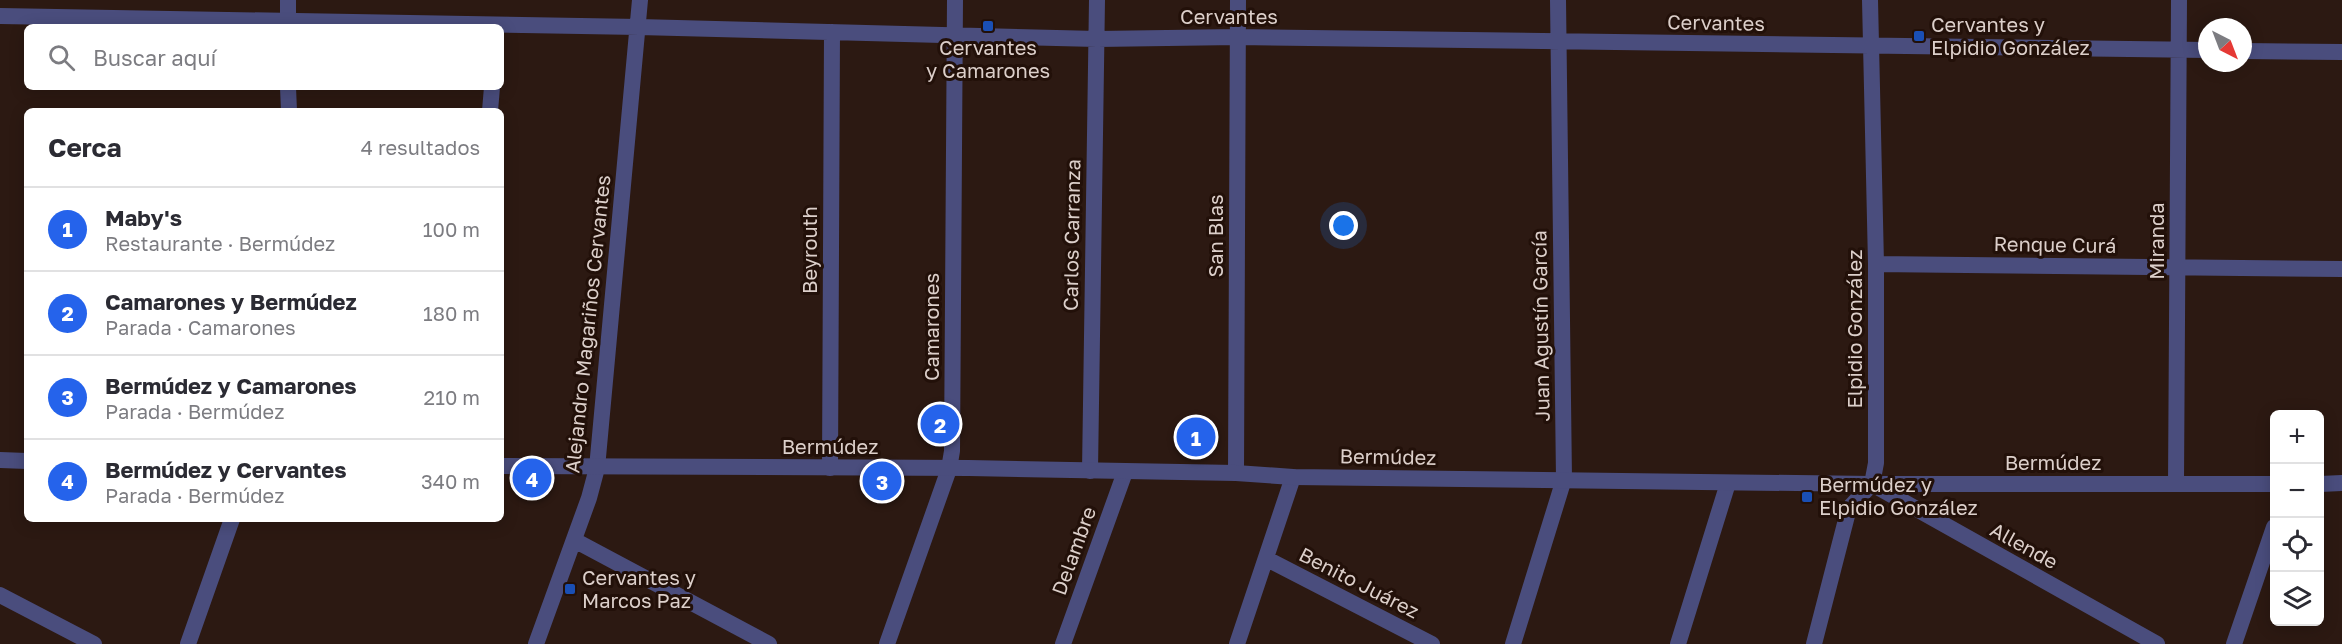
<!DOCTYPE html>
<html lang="es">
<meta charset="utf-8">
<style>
:root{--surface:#fff;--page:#f7f7f7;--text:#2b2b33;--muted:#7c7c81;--line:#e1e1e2;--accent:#2563eb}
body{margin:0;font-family:"Golos Text",sans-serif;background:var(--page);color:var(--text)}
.controls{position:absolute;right:18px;bottom:18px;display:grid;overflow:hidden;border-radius:9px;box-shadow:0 3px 15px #0003}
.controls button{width:54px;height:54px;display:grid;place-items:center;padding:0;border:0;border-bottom:2px solid var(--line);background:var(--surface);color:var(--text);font:30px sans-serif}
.compass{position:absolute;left:2198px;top:18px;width:54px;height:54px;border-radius:50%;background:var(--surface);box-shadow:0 3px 15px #0003;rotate:138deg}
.you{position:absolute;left:1344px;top:226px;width:21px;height:21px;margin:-15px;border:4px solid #fff;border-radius:50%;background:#1a73e8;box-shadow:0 0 0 9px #1a73e833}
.badge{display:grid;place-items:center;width:39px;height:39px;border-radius:50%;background:var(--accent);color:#fff;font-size:20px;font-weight:700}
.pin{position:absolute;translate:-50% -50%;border:3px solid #fff;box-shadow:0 2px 6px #0006}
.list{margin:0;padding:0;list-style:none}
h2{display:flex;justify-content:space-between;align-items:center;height:78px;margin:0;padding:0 24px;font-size:26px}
h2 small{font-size:20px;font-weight:400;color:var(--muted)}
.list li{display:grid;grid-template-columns:39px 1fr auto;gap:18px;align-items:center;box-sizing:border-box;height:84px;padding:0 24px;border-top:2px solid var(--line)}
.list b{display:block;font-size:22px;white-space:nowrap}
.list p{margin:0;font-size:20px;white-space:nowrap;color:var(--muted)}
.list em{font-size:20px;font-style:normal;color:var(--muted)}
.icon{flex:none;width:33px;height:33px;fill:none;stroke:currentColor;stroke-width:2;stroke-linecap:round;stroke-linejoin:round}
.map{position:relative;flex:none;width:2342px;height:644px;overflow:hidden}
.search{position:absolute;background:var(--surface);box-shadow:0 3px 15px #0003;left:24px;top:24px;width:480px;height:66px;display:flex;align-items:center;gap:15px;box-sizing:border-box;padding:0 21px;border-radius:9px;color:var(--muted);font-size:22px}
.panel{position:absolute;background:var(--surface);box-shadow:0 3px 15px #0003;left:24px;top:108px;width:480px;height:414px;border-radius:9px}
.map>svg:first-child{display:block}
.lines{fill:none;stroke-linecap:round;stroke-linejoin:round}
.minor{stroke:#4a4d7d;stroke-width:16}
.tertiary{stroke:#4a4d7d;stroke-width:16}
.transit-dot{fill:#1a4fb4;stroke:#221009;stroke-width:2}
.labels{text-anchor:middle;stroke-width:6;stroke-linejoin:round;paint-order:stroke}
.street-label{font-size:20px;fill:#dccfca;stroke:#221009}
.poi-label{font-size:20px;fill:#dccfca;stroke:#221009;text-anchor:start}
</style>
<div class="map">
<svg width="2342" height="644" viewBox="0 0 2342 644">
<rect width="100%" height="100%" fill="#2c1912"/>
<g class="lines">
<path class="minor" d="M288,0V27
M0,16L639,27L1097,39L1237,37L2207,50
M2243,51L2342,52
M288,87L289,111
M490,111L492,87
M1876,264L2342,269
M830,468L832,32
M1090,471L1097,0
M1236,473L1238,0
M2176,483L2179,0
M1872,484L2157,644
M574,540L769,644
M1267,559L1432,644
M0,595L94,644
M188,644L232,519
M536,644L589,498L597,468L640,0
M887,644L949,469L952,451L955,0
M1063,644L1125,472
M1237,644L1293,477
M1513,644L1564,479L1558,0
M1678,644L1728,483
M1814,644L1849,508L1872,484L1876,463V264L1870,0
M2234,644L2274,527"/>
<path class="tertiary" d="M0,460L27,461
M501,466L969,468L1236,473L1293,477L1872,484H2274
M2320,484L2342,483"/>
</g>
<g class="transit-dot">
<rect x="982" y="20" width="12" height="12" rx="3"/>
<rect x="1913" y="30" width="12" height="12" rx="3"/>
<rect x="1801" y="491" width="12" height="12" rx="3"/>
<rect x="564" y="583" width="12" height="12" rx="3"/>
</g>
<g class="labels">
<g class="street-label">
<text x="1229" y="24">Cervantes</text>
<text transform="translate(1716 23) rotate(1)" y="7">Cervantes</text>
<text transform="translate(1072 235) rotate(-89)" y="7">Carlos Carranza</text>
<text transform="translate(1216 236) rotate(-90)" y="7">San Blas</text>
<text transform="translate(2157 241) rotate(-90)" y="7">Miranda</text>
<text transform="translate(2055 245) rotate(1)" y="7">Renque Curá</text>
<text transform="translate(810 250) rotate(-90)" y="7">Beyrouth</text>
<text transform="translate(588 324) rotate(-84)" y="7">Alejandro Magariños Cervantes</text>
<text transform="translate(1541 326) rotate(-91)" y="7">Juan Agustín García</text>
<text transform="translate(932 327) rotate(-90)" y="7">Camarones</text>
<text transform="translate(1855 329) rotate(-90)" y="7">Elpidio González</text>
<text x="830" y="454">Bermúdez</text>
<text transform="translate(1388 457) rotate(1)" y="7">Bermúdez</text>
<text x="2053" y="470">Bermúdez</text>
<text transform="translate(2024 546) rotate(29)" y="7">Allende</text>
<text transform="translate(1074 551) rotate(-70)" y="7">Delambre</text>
<text transform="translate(1359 583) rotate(27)" y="7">Benito Juárez</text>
</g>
<g class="poi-label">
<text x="1931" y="32">Cervantes y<tspan x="1931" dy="23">Elpidio González</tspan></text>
<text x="988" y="55" text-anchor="middle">Cervantes<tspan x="988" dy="23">y Camarones</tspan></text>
<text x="1819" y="492">Bermúdez y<tspan x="1819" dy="23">Elpidio González</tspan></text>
<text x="582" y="585">Cervantes y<tspan x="582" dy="23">Marcos Paz</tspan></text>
</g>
</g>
</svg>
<div class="controls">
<button>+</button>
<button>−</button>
<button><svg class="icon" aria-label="locate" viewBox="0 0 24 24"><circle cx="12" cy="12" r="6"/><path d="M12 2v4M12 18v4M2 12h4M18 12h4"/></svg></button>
<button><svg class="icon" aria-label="layers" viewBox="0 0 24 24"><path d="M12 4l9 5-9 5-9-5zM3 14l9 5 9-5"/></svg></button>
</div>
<svg class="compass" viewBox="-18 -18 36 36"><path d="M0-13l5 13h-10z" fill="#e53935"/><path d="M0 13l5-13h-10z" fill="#7c7c81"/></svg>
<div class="you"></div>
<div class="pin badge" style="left:1196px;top:437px">1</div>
<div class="pin badge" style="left:940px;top:424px">2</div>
<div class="pin badge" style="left:882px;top:481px">3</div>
<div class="pin badge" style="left:532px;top:478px">4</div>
<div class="search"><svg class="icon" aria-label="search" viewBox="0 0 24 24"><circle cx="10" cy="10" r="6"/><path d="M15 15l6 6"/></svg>Buscar aquí</div>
<section class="panel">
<h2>Cerca<small>4 resultados</small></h2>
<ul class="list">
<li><span class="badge">1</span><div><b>Maby's</b><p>Restaurante · Bermúdez</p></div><em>100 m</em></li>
<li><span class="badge">2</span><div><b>Camarones y Bermúdez</b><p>Parada · Camarones</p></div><em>180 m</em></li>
<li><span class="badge">3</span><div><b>Bermúdez y Camarones</b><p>Parada · Bermúdez</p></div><em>210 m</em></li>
<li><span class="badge">4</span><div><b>Bermúdez y Cervantes</b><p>Parada · Bermúdez</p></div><em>340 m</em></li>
</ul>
</section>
</div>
